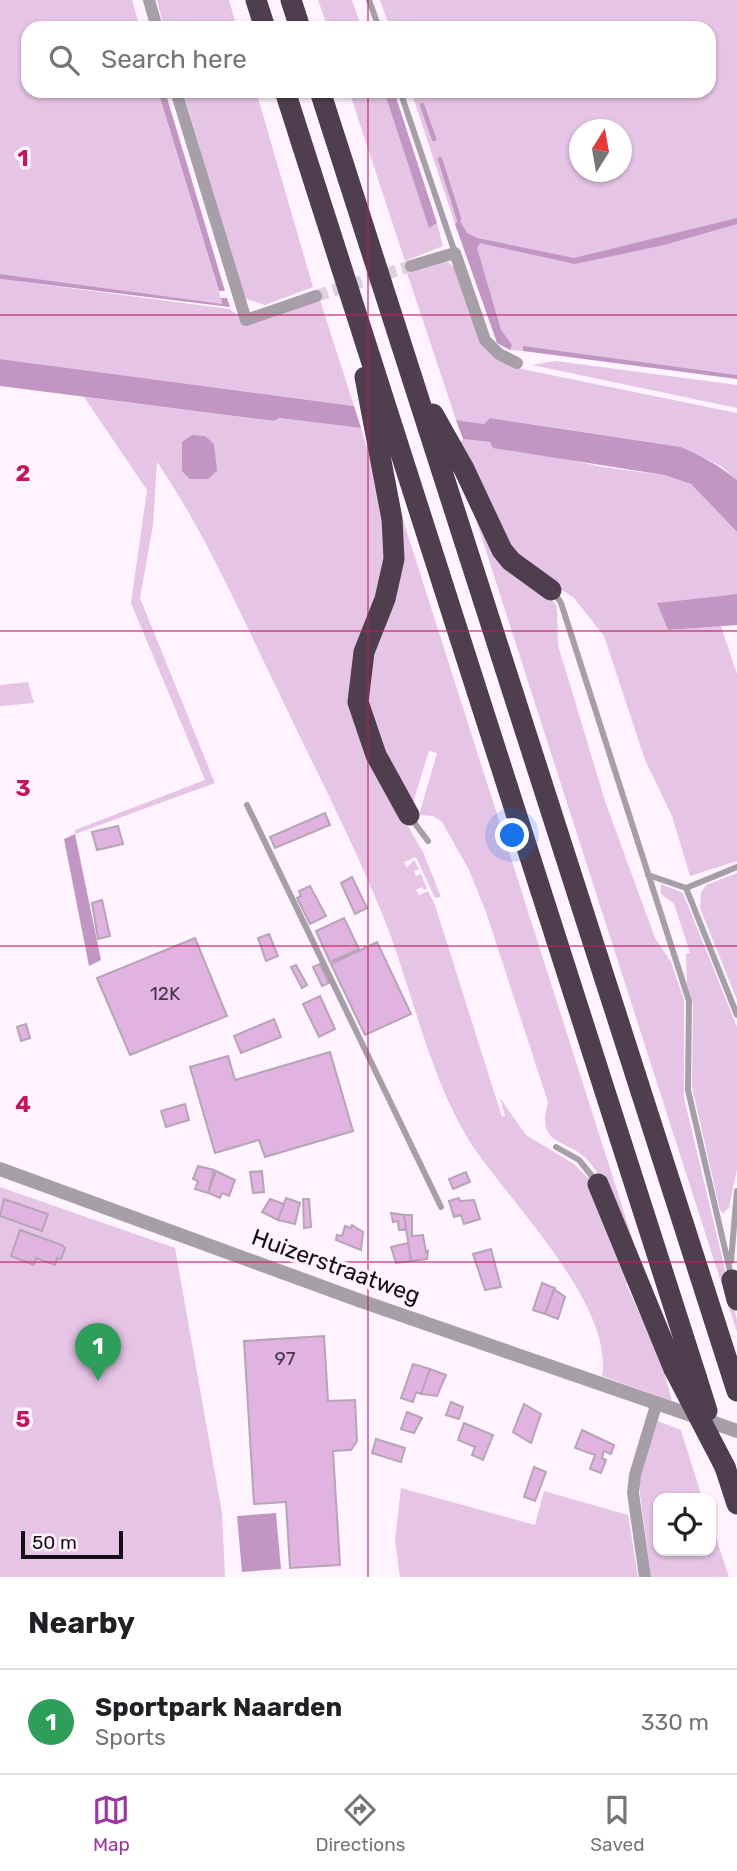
<!DOCTYPE html>
<style>
:root{--surface:#fff;--page:#f6f6f6;--text:#202124;--muted:#757577;--line:#e0e0e0;--accent:#9b399f}
body{margin:0;font-family:Rubik,sans-serif;background:var(--page);color:var(--text)}
.controls{position:absolute;right:21px;bottom:21px;display:grid;overflow:hidden;border-radius:14px;box-shadow:0 2px 5px #0004}
.controls button{width:63px;height:63px;display:grid;place-items:center;padding:0;border:0;border-bottom:2px solid var(--line);background:var(--surface);color:var(--text);font:35px sans-serif}
.compass{position:absolute;left:569px;top:119px;width:63px;height:63px;border-radius:50%;background:var(--surface);box-shadow:0 2px 5px #0004;rotate:11deg}
.scale{position:absolute;left:21px;bottom:18px;width:102px;box-sizing:border-box;padding-left:7px;border:4px solid #150e15;border-top:0;font-size:19px;line-height:24px;white-space:nowrap;color:#150e15;-webkit-text-stroke:5px #fff3ff;paint-order:stroke}
.you{position:absolute;left:513px;top:836px;width:24px;height:24px;margin:-18px;border:5px solid #fff;border-radius:50%;background:#1a73e8;box-shadow:0 0 0 10px #1a73e833}
.badge{display:grid;place-items:center;width:46px;height:46px;border-radius:50%;background:var(--accent);color:#fff;font-size:23px;font-weight:700}
.pin{position:absolute;translate:-50% -58px;filter:drop-shadow(0 2px 4px #0008)}
.pin::after{content:'';position:absolute;top:37px;width:24px;height:21px;background:inherit;clip-path:polygon(0 0,100% 0,50% 100%)}
.list{margin:0;padding:0;list-style:none}
h2{display:flex;justify-content:space-between;align-items:center;height:91px;margin:0;padding:0 28px;font-size:30px}
h2 small{font-size:23px;font-weight:400;color:var(--muted)}
.list li{display:grid;grid-template-columns:46px 1fr auto;gap:21px;align-items:center;box-sizing:border-box;height:105px;padding:0 28px;border-top:2px solid var(--line)}
.list b{display:block;font-size:26px;white-space:nowrap}
.list p{margin:0;font-size:23px;white-space:nowrap;color:var(--muted)}
.list em{font-size:23px;font-style:normal;color:var(--muted)}
.icon{flex:none;width:38px;height:38px;fill:none;stroke:currentColor;stroke-width:2;stroke-linecap:round;stroke-linejoin:round}
.map{position:relative;flex:none;width:737px;height:1577px;overflow:hidden}
.search{position:absolute;background:var(--surface);box-shadow:0 2px 5px #0004;left:21px;right:21px;top:21px;height:77px;display:flex;align-items:center;gap:18px;box-sizing:border-box;padding:0 24px;border-radius:21px;color:var(--muted);font-size:26px}
.sheet{height:196px;background:var(--surface)}
nav{display:flex;justify-content:space-around;align-items:center;box-sizing:border-box;height:98px;border-top:2px solid var(--line);background:var(--surface);font-size:19px;color:var(--muted)}
nav a{display:grid;justify-items:center;gap:4px}
nav .on{color:var(--accent)}
.map>svg:first-child{display:block}
.green{fill:#e5c4e5;fill-rule:evenodd}
.water{fill:#c296c2}
.lines{fill:none;stroke-linecap:round;stroke-linejoin:round}
.stream{stroke:#c296c2;stroke-width:4.5}
.building{fill:#e0b3e0;stroke:#b7a4b7;stroke-width:2}
.minor-tunnel{stroke:#dcd1dc;stroke-width:12;stroke-dasharray:12 6;stroke-linecap:butt}
.service{stroke:#a79fa7;stroke-width:6}
.minor{stroke:#a79fa7;stroke-width:12}
.tertiary{stroke:#a79fa7;stroke-width:14}
.motorway{stroke:#4e3e4e;stroke-width:21}
.motorway-bridge{stroke:#4e3e4e;stroke-width:21}
.grid{fill:none;stroke:#c2185b;stroke-width:2;stroke-opacity:0.55}
.labels{text-anchor:middle;stroke-width:7;stroke-linejoin:round;paint-order:stroke}
.number-label{font-size:19px;fill:#483748}
.street-label{font-size:23px;fill:#150e15;stroke:#fff3ff}
.grid-label{font-size:23px;text-anchor:middle;font-weight:bold;fill:#c2185b;stroke:#fff3ff;stroke-width:7;stroke-linejoin:round;paint-order:stroke}
</style>
<div class="map">
<svg width="737" height="1577" viewBox="0 0 737 1577">
<rect width="100%" height="100%" fill="#fff3ff"/>
<path class="green" d="M0,0H132L140,28H28V91H158L223,305L0,274Z
M157,0H229L237,28H164Z
M318,0H352L362,28H328Z
M380,0H737V375L523,347V351L510,350L512,345L499,342L455,224L411,91H709V28H390ZM580,130H622V172H580Z
M183,91H256L313,287L265,305L244,298Z
M349,91H384L429,227L437,223L443,246L405,261Z
M448,262L458,271L477,328L517,368L737,413V480L721,466L681,447L491,418L484,424L456,420L407,273Z
M0,279L229,309L250,323L320,300L354,406L0,359Z
M556,361L737,385V408L532,365Z
M84,397L273,421L279,418L361,428L373,469L388,555L354,667L387,790L423,852L441,897L435,898L416,857L404,862L407,868L414,860L419,869L414,871L416,876L421,874L427,889L424,890L422,887L416,890L419,895L428,891L435,905L502,1117L505,1116L500,1098L526,1135L574,1164L589,1179L632,1281L626,1284L661,1361L672,1401L602,1376C614,1304 509,1202 470,1142C429,1077 412,988 383,916C352,839 313,765 278,691C240,613 206,534 157,462L153,525L140,598L215,783L75,834V830L205,780L131,603L147,490Z
M463,439L490,442L602,467L664,475L691,484L737,532V594L658,603L668,630L721,626L737,674V861L690,876L672,816L645,760L604,636L574,598L515,558L460,442Z
M390,479L645,1278C630,1243 614,1194 591,1164C569,1136 535,1150 548,1102L486,912L469,870L442,822L433,816L419,815L437,753L429,751L411,809L400,792L362,691L382,619Z
M470,501L557,606L558,645L605,801L655,938L671,962L684,1000V1098L737,1320V1332Z
M28,682L34,703L0,706V685Z
M737,873V1000L700,908L701,893L706,885Z
M661,884L683,893L737,1027V1169L729,1207L723,1214L720,1210L692,1087L693,1004L687,984L686,954L690,953L674,904L661,894Z
M0,1187L175,1248L222,1513L225,1577H0Z
M657,1421L681,1430L702,1498H658V1551H711V1523L729,1577H651L640,1494V1479Z
M401,1488L535,1525L544,1491L628,1515L638,1577H400L395,1540Z"/>
<path class="water" d="M158,91H165L225,291H219Z
M384,91H394L437,223L429,228Z
M737,218V224L664,245L575,264L480,243L477,248L501,330L512,345L510,350L497,343L455,224L459,219L467,233L477,238L574,258Z
M0,274L222,304L221,298H227L230,307L0,279Z
M523,346L737,375V379L523,351Z
M0,359L354,406L361,428L279,418L274,421L0,386Z
M490,418L681,447C702,456 720,466 737,480V532L691,484L664,475L493,448L490,442L463,439L456,420L484,424Z
M192,435L205,436L214,444L217,471L208,479H190L182,471V442Z
M737,594V625L668,630L657,603Z
M75,834L101,960L89,966L64,839Z
M276,1513L281,1569L242,1572L237,1516Z"/>
<g class="lines">
<path class="stream" d="M422,105L434,139
M440,159L459,219"/>
</g>
<path class="building" d="M325,813L330,825L275,848L270,837Z
M118,826L123,844L97,850L92,832Z
M352,877L367,908L355,914L341,883Z
M310,886L326,916L310,924L297,898L301,896L299,891Z
M102,900L110,936L98,939L92,903Z
M344,918L359,949L330,962L316,931Z
M269,934L278,956L266,961L258,938Z
M195,938L227,1016L130,1055L97,978Z
M377,942L411,1014L365,1035L331,964Z
M320,964L329,983L322,986L313,967Z
M296,965L307,985L302,988L291,967Z
M320,996L335,1029L319,1037L303,1004Z
M274,1019L281,1037L241,1053L234,1036Z
M26,1024L30,1038L21,1041L17,1027Z
M330,1052L353,1131L265,1157L259,1140L215,1153L190,1067L228,1056L235,1080Z
M185,1104L189,1120L166,1127L161,1111Z
M198,1166L214,1170L208,1193L195,1189L198,1181L193,1179Z
M216,1171L235,1180L229,1196L222,1193L220,1198L208,1193Z
M262,1171L264,1192L253,1193L250,1172Z
M466,1172L470,1182L453,1189L449,1179Z
M286,1198L300,1203L295,1224L278,1220Z
M459,1198L460,1201L474,1200L480,1219L464,1224L461,1215L454,1217L449,1201Z
M4,1199L48,1214L42,1231L0,1216Z
M270,1199L284,1204L278,1220L262,1212Z
M303,1199H309L311,1227L304,1228Z
M391,1213L404,1215L406,1229L399,1230L398,1221L393,1222Z
M404,1215H412V1236L423,1235L426,1252L428,1251L427,1259L411,1261Z
M352,1225L363,1232L361,1250L336,1240L337,1235L342,1236L345,1226L351,1228Z
M20,1230L62,1245L65,1248L61,1259L57,1258L55,1265L36,1258L34,1265L11,1256Z
M408,1243L411,1261L396,1263L391,1247Z
M491,1249L501,1287L485,1290L473,1254Z
M542,1283L555,1288L545,1314L533,1310Z
M554,1289L565,1297L558,1319L545,1314Z
M324,1336L328,1401L355,1400L357,1441L351,1450L333,1451L340,1565L290,1568L286,1502L254,1504L244,1341Z
M413,1364L430,1369L421,1394L416,1392L413,1402L401,1398Z
M430,1369L446,1375L437,1396L421,1394Z
M451,1402L463,1407L459,1419L446,1415Z
M524,1404L541,1414L531,1443L513,1432Z
M407,1412L422,1418L414,1433L401,1429Z
M464,1423L493,1435L483,1460L472,1455L475,1447L458,1440Z
M582,1430L614,1445L611,1454L604,1451L602,1458L606,1460L601,1473L590,1469L595,1455L575,1448Z
M376,1439L405,1448L401,1462L372,1453Z
M534,1467L546,1472L535,1501L524,1497Z"/>
<g class="lines">
<path class="minor-tunnel" d="M316,296L411,266"/>
<path class="service" d="M369,0L379,28
M400,91L455,253
M554,592L561,603L689,1001L688,1090L731,1275
M247,805L441,1207
M410,817L428,841
M648,875L686,888L737,867
M686,888L737,1015
M556,1147L579,1160L596,1181
M731,1261L737,1191"/>
<path class="minor" d="M149,0L157,28
M176,91L246,320L316,296
M411,266L455,253L485,340L499,354L517,363
M645,1577L633,1493L635,1475L657,1402"/>
<path class="tertiary" d="M0,1169L361,1301L737,1431"/>
<path class="motorway" d="M256,0L265,28
M291,0L300,28
M285,91L696,1376
M320,91L737,1391
M365,377L392,519L394,559L385,599L364,652L358,702L376,755L409,815
M433,414L464,469L502,550L511,561L551,590
M598,1184L674,1369
M732,1280L737,1300
M725,1467L737,1504"/>
<path class="motorway-bridge" d="M674,1369L725,1467
M696,1376L707,1411"/>
</g>
<path class="grid" d="M368,0V28M368,91V1577M0,315H737M0,631H737M0,946H737M0,1262H737"/>
<g class="labels">
<g class="number-label">
<text x="165" y="1000">12K</text>
<text x="285" y="1365">97</text>
</g>
<g class="street-label">
<text transform="translate(336 1266) rotate(20)" y="8">Huizerstraatweg</text>
</g>
</g>
<g class="grid-label">
<text x="23" y="166">1</text>
<text x="23" y="481">2</text>
<text x="23" y="796">3</text>
<text x="23" y="1112">4</text>
<text x="23" y="1427">5</text>
</g>
</svg>
<div class="controls">
<button><svg class="icon" aria-label="locate" viewBox="0 0 24 24"><circle cx="12" cy="12" r="6"/><path d="M12 2v4M12 18v4M2 12h4M18 12h4"/></svg></button>
</div>
<svg class="compass" viewBox="-18 -18 36 36"><path d="M0-13l5 13h-10z" fill="#e53935"/><path d="M0 13l5-13h-10z" fill="#757577"/></svg>
<div class="scale">50 m</div>
<div class="you"></div>
<div class="pin badge" style="left:98px;top:1381px;background:#2e9e5b">1</div>
<div class="search"><svg class="icon" aria-label="search" viewBox="0 0 24 24"><circle cx="10" cy="10" r="6"/><path d="M15 15l6 6"/></svg>Search here</div>
</div>
<section class="sheet">
<h2>Nearby<small></small></h2>
<ul class="list">
<li><span class="badge" style="background:#2e9e5b">1</span><div><b>Sportpark Naarden</b><p>Sports</p></div><em>330 m</em></li>
</ul>
</section>
<nav>
<a class="on"><svg class="icon" aria-label="map" viewBox="0 0 24 24"><path d="M3 6l6-2 6 2 6-2v14l-6 2-6-2-6 2zM9 4v14M15 6v14"/></svg>Map</a>
<a><svg class="icon" aria-label="directions" viewBox="0 0 24 24"><path d="M12 3l9 9-9 9-9-9zM9 14v-3h6M13 9l2 2-2 2"/></svg>Directions</a>
<a><svg class="icon" aria-label="saved" viewBox="0 0 24 24"><path d="M7 4h10v16l-5-4-5 4z"/></svg>Saved</a>
</nav>
